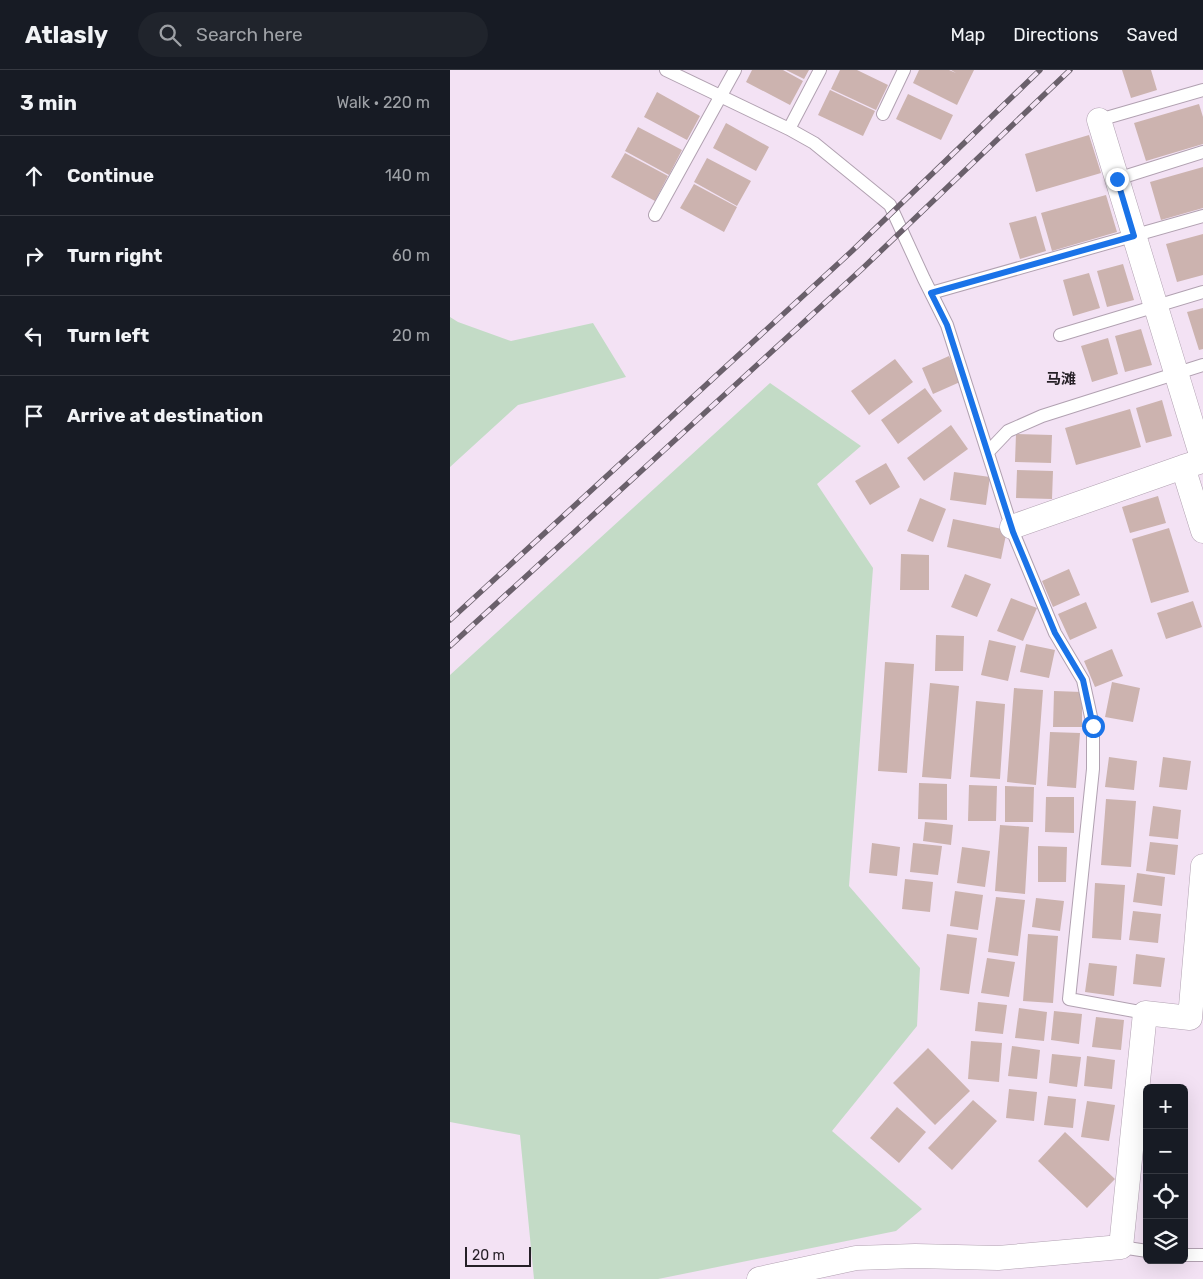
<!DOCTYPE html>
<meta charset="utf-8">
<style>
:root{--surface:#171b24;--page:#20242c;--text:#f1f3f6;--muted:#9ea1a6;--line:#363941}
body{margin:0;font-family:Rubik,"Noto Sans SC",sans-serif;background:var(--page);color:var(--text)}
.controls{position:absolute;right:15px;bottom:15px;display:grid;overflow:hidden;border-radius:8px;box-shadow:0 5px 20px #0002}
.controls button{width:45px;height:45px;display:grid;place-items:center;padding:0;border:0;border-bottom:1px solid var(--line);background:var(--surface);color:var(--text);font:25px sans-serif}
.scale{position:absolute;left:15px;bottom:12px;width:66px;box-sizing:border-box;padding-left:5px;border:2px solid #251f26;border-top:0;font-size:14px;line-height:18px;white-space:nowrap;color:#251f26;-webkit-text-stroke:4px #f3e2f4;paint-order:stroke}
.stop{position:absolute;width:15px;height:15px;margin:-11px;border:4px solid #1a73e8;border-radius:50%;background:#fff}
.stop.end{background:#1a73e8;border-color:#fff;box-shadow:0 1px 5px #0008}
.list{margin:0;padding:0;list-style:none}
h2{display:flex;justify-content:space-between;align-items:center;height:65px;margin:0;padding:0 20px;font-size:21px}
h2 small{font-size:16px;font-weight:400;color:var(--muted)}
.list li{display:grid;grid-template-columns:32px 1fr auto;gap:15px;align-items:center;box-sizing:border-box;height:80px;padding:0 20px;border-top:1px solid var(--line)}
.list b{display:block;font-size:19px;white-space:nowrap}
.list em{font-size:16px;font-style:normal;color:var(--muted)}
.icon{flex:none;width:28px;height:28px;fill:none;stroke:currentColor;stroke-width:2;stroke-linecap:round;stroke-linejoin:round}
.map{position:relative;flex:none;width:753px;height:1209px;overflow:hidden}
header{display:flex;align-items:center;gap:30px;box-sizing:border-box;height:70px;padding:0 25px;background:var(--surface);border-bottom:1px solid var(--line)}
header strong{font-size:24px}
nav{display:flex;gap:28px;margin-inline-start:auto;font-size:18px}
.search{width:350px;height:45px;background:var(--page);display:flex;align-items:center;gap:12px;box-sizing:border-box;padding:0 18px;border-radius:28px;color:var(--muted);font-size:19px}
main{display:flex}
aside{flex:1;background:var(--surface)}
.map>svg:first-child{display:block}
.green{fill:#c3dbc6}
.building{fill:#ccb3af}
.lines{fill:none;stroke-linecap:round;stroke-linejoin:round}
.service-casing{stroke:#b1a1b1;stroke-width:14}
.minor-casing{stroke:#b1a1b1;stroke-width:25}
.service{stroke:#fff;stroke-width:12}
.minor{stroke:#fff;stroke-width:24}
.rail-casing{stroke:#6a606b;stroke-width:5.5}
.rail{stroke:#f3e2f4;stroke-width:4;stroke-dasharray:11;stroke-linecap:butt}
.route{stroke:#1a73e8;stroke-width:6}
.labels{text-anchor:middle;stroke-width:4.5;stroke-linejoin:round;paint-order:stroke}
.quarter-label{font-size:15px;font-weight:bold;fill:#251f26;stroke:#f3e2f4}
</style>
<header>
<strong>Atlasly</strong>
<div class="search"><svg class="icon" aria-label="search" viewBox="0 0 24 24"><circle cx="10" cy="10" r="6"/><path d="M15 15l6 6"/></svg>Search here</div>
<nav><a>Map</a><a>Directions</a><a>Saved</a></nav>
</header>
<main>
<aside>
<h2>3 min<small>Walk · 220 m</small></h2>
<ul class="list">
<li><svg class="icon" aria-label="ahead" viewBox="0 0 24 24"><path d="M12 20V5M6 11l6-6 6 6"/></svg><div><b>Continue</b></div><em>140 m</em></li>
<li><svg class="icon" aria-label="right" viewBox="0 0 24 24"><path d="M7 20v-9h11M14 6l5 5-5 5"/></svg><div><b>Turn right</b></div><em>60 m</em></li>
<li><svg class="icon" aria-label="left" viewBox="0 0 24 24"><path d="M17 20v-9H6M10 6l-5 5 5 5"/></svg><div><b>Turn left</b></div><em>20 m</em></li>
<li><svg class="icon" aria-label="arrive" viewBox="0 0 24 24"><path d="M6 21V4h12l-3 4 3 4H6"/></svg><div><b>Arrive at destination</b></div></li>
</ul>
</aside>
<div class="map">
<svg width="753" height="1209" viewBox="0 0 753 1209">
<rect width="100%" height="100%" fill="#f3e2f4"/>
<path class="green" d="M0,247L8,252L61,271L143,253L176,307L68,335L0,397Z
M320,313L411,376L367,414L423,498L399,816L470,898L467,956L382,1061L472,1139L446,1161L208,1209H84L70,1065L0,1052V605Z"/>
<path class="building" d="M302,0H333L353,11L340,35L296,12Z
M336,0H359L354,9Z
M390,0H407L438,15L426,40L381,19Z
M469,0H499L506,3L501,0H524L507,35L463,13Z
M672,0H701L707,20L681,28Z
M380,20L425,41L413,66L368,45Z
M207,22L250,46L237,70L194,47Z
M458,24L503,45L491,70L446,49Z
M749,34L753,47V74L696,91L684,53Z
M276,53L319,77L306,101L263,78Z
M188,57L232,80L219,105L175,81Z
M639,65L651,103L586,122L575,84Z
M175,83L218,106L205,131L161,107Z
M257,88L301,111L287,136L244,112Z
M753,97V138L711,150L700,112Z
M244,114L287,137L274,162L230,138Z
M656,125L667,162L602,181L591,143Z
M586,146L596,181L570,189L559,153Z
M753,164V205L727,212L716,174Z
M673,194L684,230L657,237L647,201Z
M639,203L650,238L623,246L613,210Z
M753,238V279L749,280L737,242Z
M691,259L702,295L675,302L665,266Z
M658,268L668,304L642,312L631,276Z
M499,286L510,312L483,324L472,298Z
M445,289L463,312L419,345L401,321Z
M475,318L492,341L448,374L431,350Z
M712,330L722,366L696,373L686,338Z
M680,339L691,377L626,395L615,358Z
M501,355L518,379L474,411L457,388Z
M566,364L602,365L601,393L565,392Z
M436,393L450,417L420,435L405,411Z
M567,400L603,401L602,429L566,428Z
M504,402L540,407L536,435L500,430Z
M708,426L716,453L680,463L672,437Z
M470,428L496,439L483,472L457,461Z
M503,449L557,460L551,489L497,477Z
M719,458L739,522L701,533L682,469Z
M451,484L479,485V520H450Z
M619,499L630,525L603,537L592,511Z
M515,504L541,514L527,547L501,537Z
M561,528L587,538L573,571L547,561Z
M743,531L752,557L716,569L707,543Z
M636,532L647,558L620,570L608,544Z
M486,565L514,566L513,601H485Z
M539,570L566,576L558,611L531,605Z
M576,574L605,580L599,608L570,602Z
M662,579L673,606L645,617L634,591Z
M435,592L464,594L457,703L428,701Z
M662,612L690,618L683,652L655,647Z
M480,613L509,616L501,709L472,707Z
M564,618L593,620L586,715L557,712Z
M604,621L632,622V657H603Z
M526,631L555,634L550,709L520,707Z
M600,662L630,663L626,718L597,716Z
M659,687L687,691L684,720L655,717Z
M713,687L741,691L737,720L709,717Z
M469,713L497,714V750L468,749Z
M519,715L547,716L546,751H518Z
M555,716L584,717L583,752H555Z
M596,727H624V763L595,762Z
M656,729L686,731L681,797L651,795Z
M703,736L731,740L728,769L699,766Z
M475,752L503,755L501,775L473,771Z
M550,755L579,757L575,824L545,821Z
M700,772L728,775L725,805L696,801Z
M422,773L450,777L447,806L419,803Z
M463,773L492,776L488,805L460,802Z
M588,776L617,777L616,812H588Z
M512,777L540,781L535,817L507,813Z
M687,803L715,807L712,836L683,832Z
M455,809L483,812L480,842L452,839Z
M645,813L675,815L671,870L642,868Z
M505,821L533,825L528,860L500,856Z
M546,827L575,830L568,886L538,882Z
M586,828L614,831L610,861L582,857Z
M683,841L711,844L708,873L679,870Z
M497,864L527,868L519,924L490,920Z
M578,864L608,866L603,933L573,931Z
M686,884L715,888L711,917L683,914Z
M537,888L565,892L559,927L531,923Z
M639,893L667,896L664,926L635,922Z
M528,932L557,935L553,964L525,961Z
M569,938L597,942L594,971L565,968Z
M604,941L632,944L629,974L601,970Z
M646,947L674,950L671,980L642,977Z
M521,971L552,973L549,1012L518,1009Z
M562,976L590,980L587,1009L558,1006Z
M478,978L520,1021L485,1055L443,1013Z
M602,984L631,987L627,1017L599,1013Z
M637,986L665,990L662,1019L634,1016Z
M559,1019L587,1022L584,1051L556,1048Z
M598,1026L626,1029L623,1058L594,1055Z
M523,1030L547,1051L502,1100L478,1078Z
M637,1031L665,1035L659,1071L631,1067Z
M447,1037L476,1062L449,1093L420,1068Z
M615,1062L665,1109L637,1138L588,1091Z"/>
<g class="lines">
<defs>
<path id="service" d="M216,0L339,59L364,73L440,135L474,209L497,255L563,462L605,563L633,610L643,656V699L619,929L695,943
M433,44L454,0
M649,50L753,20
M339,59L370,0
M667,109L753,82
M205,145L285,0
M481,223L753,146
M610,265L753,222
M538,382L558,361L592,346L753,295
M671,1177L697,1181
M734,1185H753"/>
<path id="minor" d="M649,50L753,391
M749,392L733,397L753,461
M562,457L733,397
M309,1209L406,1188L465,1186L548,1188L671,1177L695,943L740,948L753,796"/>
</defs>
<use href="#service" class="service-casing"/>
<use href="#minor" class="minor-casing"/>
<use href="#service" class="service"/>
<use href="#minor" class="minor"/>
<defs>
<path id="rail" d="M0,550L402,181L590,0
M0,576L413,198L620,0"/>
</defs>
<use href="#rail" class="rail-casing"/>
<use href="#rail" class="rail"/>
</g>
<g class="lines">
<path class="route" d="M643,656L633,610L605,563L563,462L497,255L481,223L684,166L667,109"/>
</g>
<g class="labels">
<g class="quarter-label">
<text x="611" y="314">马滩</text>
</g>
</g>
</svg>
<div class="controls">
<button>+</button>
<button>−</button>
<button><svg class="icon" aria-label="locate" viewBox="0 0 24 24"><circle cx="12" cy="12" r="6"/><path d="M12 2v4M12 18v4M2 12h4M18 12h4"/></svg></button>
<button><svg class="icon" aria-label="layers" viewBox="0 0 24 24"><path d="M12 4l9 5-9 5-9-5zM3 14l9 5 9-5"/></svg></button>
</div>
<div class="scale">20 m</div>
<div class="stop" style="left:643px;top:656px"></div>
<div class="stop end" style="left:667px;top:109px"></div>
</div>
</main>
